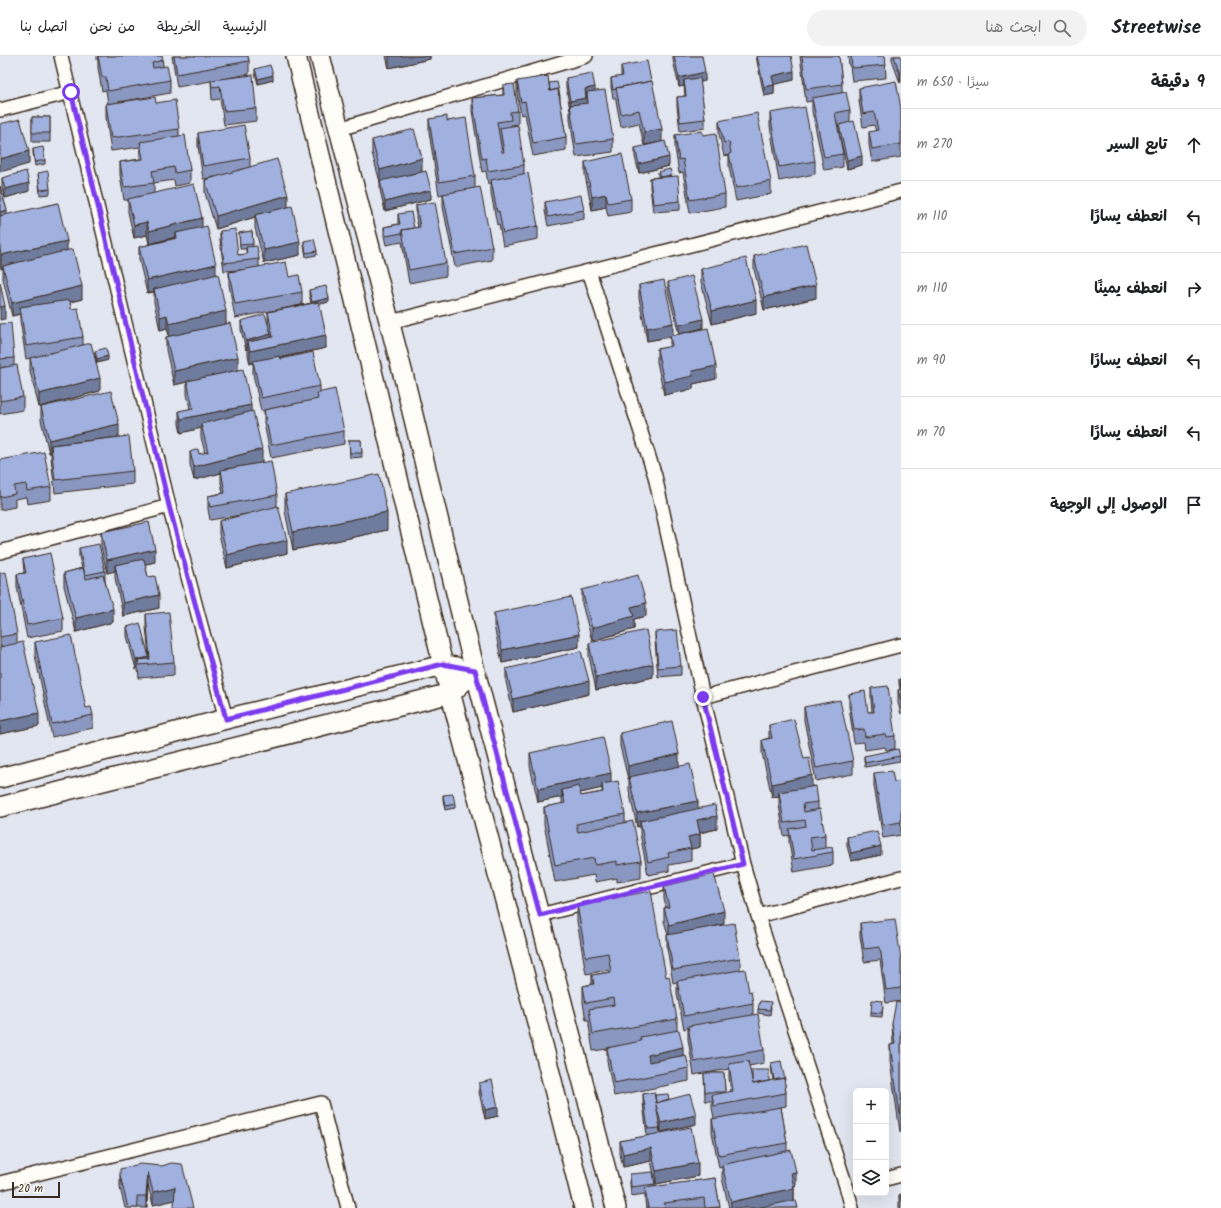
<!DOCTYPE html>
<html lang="ar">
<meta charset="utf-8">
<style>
:root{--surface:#fff;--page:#f2f2f2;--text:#202124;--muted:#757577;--line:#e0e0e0}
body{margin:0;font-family:Kalam,"Playpen Sans Arabic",sans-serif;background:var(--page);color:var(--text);direction:rtl}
.controls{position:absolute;right:12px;bottom:12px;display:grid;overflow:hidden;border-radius:6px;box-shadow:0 4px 16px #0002}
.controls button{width:36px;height:36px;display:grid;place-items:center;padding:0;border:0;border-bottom:1px solid var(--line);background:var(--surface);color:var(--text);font:20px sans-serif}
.scale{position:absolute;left:12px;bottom:10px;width:48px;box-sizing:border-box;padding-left:4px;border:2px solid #3b2a1e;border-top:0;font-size:11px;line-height:14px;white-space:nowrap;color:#3b2a1e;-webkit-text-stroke:3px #fdfcf7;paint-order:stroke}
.stop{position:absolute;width:12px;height:12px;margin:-9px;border:3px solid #7c3aed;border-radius:50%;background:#fff}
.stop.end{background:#7c3aed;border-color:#fff;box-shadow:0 1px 4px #0008}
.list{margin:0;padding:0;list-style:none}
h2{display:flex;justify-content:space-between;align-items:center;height:52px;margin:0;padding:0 16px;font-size:17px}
h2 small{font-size:13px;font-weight:400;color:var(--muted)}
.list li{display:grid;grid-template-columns:26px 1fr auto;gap:12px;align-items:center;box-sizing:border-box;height:72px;padding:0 16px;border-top:1px solid var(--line)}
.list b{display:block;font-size:15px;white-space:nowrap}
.list em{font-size:13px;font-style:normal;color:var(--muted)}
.icon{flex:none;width:22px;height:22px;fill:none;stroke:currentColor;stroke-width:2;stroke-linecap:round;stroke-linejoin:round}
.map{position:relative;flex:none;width:901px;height:1152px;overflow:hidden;direction:ltr}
header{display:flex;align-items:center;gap:24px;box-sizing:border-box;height:56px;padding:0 20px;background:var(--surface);border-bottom:1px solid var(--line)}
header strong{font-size:19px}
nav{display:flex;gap:22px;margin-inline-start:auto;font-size:14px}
.search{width:280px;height:36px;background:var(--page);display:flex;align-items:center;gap:10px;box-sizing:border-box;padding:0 14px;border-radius:22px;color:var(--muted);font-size:15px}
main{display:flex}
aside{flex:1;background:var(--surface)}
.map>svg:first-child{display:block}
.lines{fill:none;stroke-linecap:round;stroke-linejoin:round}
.street-casing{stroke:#3b2a1e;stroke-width:16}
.secondary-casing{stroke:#3b2a1e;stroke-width:22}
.street{stroke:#fdfcf7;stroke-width:13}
.secondary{stroke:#fdfcf7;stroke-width:19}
.wall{fill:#8a98c1;stroke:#3b2a1e;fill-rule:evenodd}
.shaded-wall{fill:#707c9d;stroke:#3b2a1e}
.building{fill:#a0b1e0;stroke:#3b2a1e}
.route{stroke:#7c3aed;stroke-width:5}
</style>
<header>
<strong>Streetwise</strong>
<div class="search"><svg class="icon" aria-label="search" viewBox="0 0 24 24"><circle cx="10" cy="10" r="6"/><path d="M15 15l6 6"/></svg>ابحث هنا</div>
<nav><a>الرئيسية</a><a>الخريطة</a><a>من نحن</a><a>اتصل بنا</a></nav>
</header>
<main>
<aside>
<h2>9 دقيقة<small>سيرًا · 650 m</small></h2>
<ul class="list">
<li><svg class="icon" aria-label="ahead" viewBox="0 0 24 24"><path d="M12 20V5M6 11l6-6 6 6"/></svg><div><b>تابع السير</b></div><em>270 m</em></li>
<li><svg class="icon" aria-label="left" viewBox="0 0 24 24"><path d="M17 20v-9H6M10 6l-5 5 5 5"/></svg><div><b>انعطف يسارًا</b></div><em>110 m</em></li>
<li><svg class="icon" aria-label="right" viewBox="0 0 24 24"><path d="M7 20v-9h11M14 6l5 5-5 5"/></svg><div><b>انعطف يمينًا</b></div><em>110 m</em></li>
<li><svg class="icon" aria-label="left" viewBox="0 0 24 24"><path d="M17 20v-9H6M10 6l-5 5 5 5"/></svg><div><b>انعطف يسارًا</b></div><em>90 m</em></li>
<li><svg class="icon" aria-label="left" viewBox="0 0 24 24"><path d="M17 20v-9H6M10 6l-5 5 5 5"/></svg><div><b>انعطف يسارًا</b></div><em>70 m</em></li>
<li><svg class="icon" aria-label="arrive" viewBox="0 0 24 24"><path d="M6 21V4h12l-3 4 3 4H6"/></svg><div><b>الوصول إلى الوجهة</b></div></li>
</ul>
</aside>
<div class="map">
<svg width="901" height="1152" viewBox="0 0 901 1152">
<rect width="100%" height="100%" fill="#e1e6f0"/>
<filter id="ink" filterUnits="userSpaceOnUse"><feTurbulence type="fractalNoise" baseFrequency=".025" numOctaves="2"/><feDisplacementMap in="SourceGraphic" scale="8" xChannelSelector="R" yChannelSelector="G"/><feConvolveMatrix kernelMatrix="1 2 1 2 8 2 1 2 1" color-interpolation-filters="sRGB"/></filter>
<g filter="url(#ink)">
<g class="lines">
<defs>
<path id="street" d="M61,0L169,450L226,663
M0,54L71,36
M339,73L586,0
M589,215L655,420L703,641L743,808L758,860L847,1133L852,1152
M390,266L901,135
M0,496L169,450
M703,641L901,589
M540,859L743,808
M758,860L901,822
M886,1123L901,1119
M0,1127L321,1047L348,1152"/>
<path id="secondary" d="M296,0L443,609L543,989L584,1152
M320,0L404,322L475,615L616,1152
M0,722L226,663L443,609L456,611
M0,751L451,637L475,615"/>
</defs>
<use href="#street" class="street-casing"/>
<use href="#secondary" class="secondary-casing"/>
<use href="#street" class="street"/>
<use href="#secondary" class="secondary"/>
</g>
<path class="wall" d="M97,0H162L163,10L170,24V37L108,48L106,34L102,35L98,12V4H97Z
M172,0H248L249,5V18L222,23L256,52V65L224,69L220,43L212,44L211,25L177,31Z
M386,0H430V3L389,12Z
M673,0H702L705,25L700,26L705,63V72L680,75L677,50V41L685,40L684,30L679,31L673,4Z
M756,0H791L794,24L774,28V38L764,40Z
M800,0H839L842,28V36L850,54V66L862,109L847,113L839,77V70H837L843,98V111L824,114L812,55V45L806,46Z
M848,0H885L886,22L852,25L850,10H849Z
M892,0H901L900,27L892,4Z
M621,10L662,86L644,89L639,67L621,71L616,45V42H613L611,31V22L621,21Z
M255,13L273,24L258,28L255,17Z
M566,22L595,35L613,83V96L576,101L570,63V54L566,31Z
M517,25L549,27L560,40V44L566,81V94L533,100L525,58L521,59L517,38Z
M503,29L518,55V68L511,69V70L524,109V118L538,170V183L503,190L499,168L497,169L491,137V127L488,128L486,115L482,116L472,55V42L503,39Z
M859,32L901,53V101L872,106L869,89V76L876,75L874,69L863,71L859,45Z
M156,47L179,73V80L190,114V127L175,130L174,124L154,127V138L202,171L216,219L226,267L238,314L202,322L251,356L262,407L277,439V450L287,497L227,512L219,478V465L247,458L210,464L208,453V440L223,437L221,427V417L194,424L190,409V396L199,398L205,397L201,381V372L181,377L179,368V355L190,353L187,338V326L174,329L166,294V281L169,280L167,272L160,274L154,246V236L147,237L139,204V191L176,182V181L149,188L147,179L134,182L128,156V144H124L120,119V106L140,103V91L111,95L106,62V48Z
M770,57L815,105V118L779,125L770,70Z
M32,61H50V86H32Z
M429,63L447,65L475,120V132L492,191V204L455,211L443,151V138L439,139L429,76Z
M719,65L771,125V138L736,145L729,111V99L724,100L719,78Z
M198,77L250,102V111L288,151L300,199L264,207L255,172V161L216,173L205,137V124L215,121L203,123L198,90Z
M675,79H703L725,138V151L690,157L683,116L679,117L675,92Z
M372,84L422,115L431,143L385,155L380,134V126L372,97Z
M635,92L669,110L639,117L635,101Z
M33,93L45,104V108L35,110L33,97Z
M585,106L631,143V156L608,160L606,151L592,154L585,119Z
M658,116L672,120L680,145V154L653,156L650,131V122L658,121Z
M38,117L50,133V138L40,139Z
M2,122L29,135L5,142L2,131Z
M0,130L7,159L67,195L82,243L70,246L71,253L83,281V289L100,335L39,351L30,315V302L26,303L20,264V258L12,260L3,223V212L1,213L0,206Z
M545,146L584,154V163L548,170L545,155Z
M416,149L446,207V220L409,227L402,186L386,189L384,180V171L398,168V158L414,172L418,171L416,162Z
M220,175L238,199L246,198V193H240L239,177L252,175L253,190L259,203V211L289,221L302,236V249L235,262L229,229V216L241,214L224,215L220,184Z
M304,185L317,195V199L306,201L304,190Z
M754,200L816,242L764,254L754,213Z
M701,213L756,257L712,268L701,226Z
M668,226L703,272L679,278L668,235Z
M639,229L673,279L716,323L693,328V333L664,339L657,306V293L670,291V281L647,285L639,242Z
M309,234L329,246L319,248L326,292L281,302V303L320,330V336L344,375V388L271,402L264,367V354L317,344L261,355L253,318V307L250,308L248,299V293L246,294L241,274V265L268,268V256L311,247L309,238Z
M0,268L14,302V310L23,341V354L0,358V312L6,311L0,312Z
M95,295L108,304L97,307L95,299Z
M41,351L119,381L133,415V428L55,437L51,402V397H49L41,364Z
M349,384H361L362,401L350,402Z
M0,404L51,431V444L27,448L26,441L15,443V451L0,454Z
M285,438L387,474L293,494L285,455Z
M101,476L155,506L145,508L148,521L159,552L123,560L115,522V515L107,517L101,490Z
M79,492L105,515V524L113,566L76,576L64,530V517L82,512L79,501Z
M23,503L63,562V575L27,582L17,531V518L24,517Z
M0,517L17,578V588L39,670L0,678Z
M582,534L646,560L634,563V573L592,585L582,548Z
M494,557L579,591L502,607L494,570Z
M146,558L174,606V619L139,622L138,612L136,613L127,580V571L149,600L146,571Z
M655,576L681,610V619L658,621L655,585Z
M35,586L86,652L93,659V672L52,681L35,599Z
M589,587L653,621L596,634L589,600Z
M506,613L589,638L513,656L506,626Z
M899,623H901V658L898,647V634L900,633L899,628Z
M871,632L895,680V693L886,694L885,691L865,694L864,686L854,687L849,651V638L868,656H872L871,645Z
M804,651L853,705V718L816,725L804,664Z
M769,669L804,703L812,730L818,746V753L825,779V792L833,796V809L794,816L789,786V779L784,780L779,749V740L772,741L762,697V684L769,682Z
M620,677L679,711L698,753L717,773L700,777V791L691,793V805L669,809V815L648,819L640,778V770L637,771L629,734V722L628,723L620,690Z
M530,697L611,726L625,758V767L641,805V822L617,826V822L595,826L594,819L555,826L544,768V751L562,748V741L538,746L530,710ZM602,732V736L581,740L580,737Z
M864,700H900V705L865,711L864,704Z
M874,717L894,726L901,725V779L883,782L874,730Z
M443,739L455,748V752L445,754L443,744Z
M847,781L881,799L851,805L847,790Z
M664,830L724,868L740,902V914L753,947V958L764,994V1007L749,1010L752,1024L769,1025L773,1024L771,1011V1007L785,1028L786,1037V1050L781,1051L787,1087V1095L796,1129L794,1130V1145L798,1152H729L722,1122V1111L719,1112L712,1076V1063L714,1062L712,1052V1045H705L704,1017L694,1019L688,983V972L684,973L677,938V926L673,927L667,892V879H668L664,865V852L666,851L664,843ZM729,1013V1022L731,1036L725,1037L724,1017H706Z
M577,848L666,921L677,963V974L683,999L689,1012V1025L614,1040L607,1005V993L593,995L589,970V964H586L583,947V930L592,928V919L609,916L608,914L586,918L577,865Z
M860,867L901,903V945L886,947L880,904L864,906L860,880Z
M901,947V1075L900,1076L890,1006V989L893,988L892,968Z
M883,950L882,961L871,960V956Z
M771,951L770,959L758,957V953Z
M479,1027L498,1060L485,1063L479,1036Z
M643,1038L655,1039L669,1043L696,1068L661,1076L659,1068L660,1077L698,1120L656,1128L651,1105L623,1111L620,1098V1085L647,1080L643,1047Z
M162,1110L174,1144L153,1149L148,1129L147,1152H125L120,1132V1119Z
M630,1118L655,1128V1131L715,1122L720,1152H646L645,1145V1138L631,1140L630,1127Z
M901,1138V1152H899V1139Z"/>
<path class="shaded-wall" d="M389,0H430V3L389,12Z
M794,15V24L772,29V20Z
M705,16V25L685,30L684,24V30L679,31V22Z
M901,17V26L900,27V18Z
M273,19V24L258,28V23Z
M774,29V38L764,40V31Z
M595,31V39L587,36V41L585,42V33Z
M586,42V50L570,49V54V45Z
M662,73V86L644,89V76Z
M29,95V108L0,116V103Z
M862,100V109L847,113V104Z
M669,101V110L639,117V108Z
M422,102V115L380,127V114Z
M29,127V135L5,142V133Z
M431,134V143L385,155V146Z
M606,138V151L592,154V141Z
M288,139V152L255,159V161L216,173V160Z
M7,154V163L0,165V156Z
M202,162V176L176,177V181L149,188V175Z
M147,166V179L134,182V169Z
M67,185V198L3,210V212L1,213V199Z
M300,186V199L264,207V194Z
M216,208V221L154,233V236L147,237V224Z
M816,229V242L764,254V241Z
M82,230V243L21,258L20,251V258L12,260V247Z
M329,242V246L312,250V246Z
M756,244V257L712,268V255Z
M5,250V263L0,264V251Z
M226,255V268L169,281V268Z
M167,259V272L160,274V261Z
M703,263V272L679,278V269Z
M673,267V280L647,285V272Z
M271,278V287L248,286V293L246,294V285Z
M326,279V292L254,307L253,305V307L250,308V295Z
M108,300V304L97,307V303Z
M238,301V314L174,329V315Z
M716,310V323L693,328V333L664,339V326L692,315Z
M100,322V335L39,351V338Z
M251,349V362L201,368V372L181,377V363Z
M119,368V381L51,389V397H49V384Z
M262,393V407L221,414V417L194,424V411Z
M387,456V474L293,494V476Z
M287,484V497L227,512V499Z
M155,493V506L116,515L115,509V515L107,517V504Z
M159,539V552L123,560V547Z
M646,547V560L634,563V573L592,585V572L631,551Z
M113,553V566L76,576V562Z
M579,578V591L502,607V594Z
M149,601V608L138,604V612L136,613V604Z
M653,608V621L596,634V621Z
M589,625V638L513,656V643Z
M39,657V670L0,678V665Z
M679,698V711L628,723V710Z
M611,717V730L602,728V732L563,741L562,734V741L538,746V733Z
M812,719V732L779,736V740L772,741V728Z
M698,745V758L640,765V770L637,771V757Z
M717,760V773L697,777V764Z
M700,778V791L691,793L688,781Z
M881,790V799L851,805V797Z
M724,855V868L669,882V869Z
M683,991V1005L648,1012V999Z
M498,1051V1060L485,1063V1054Z
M696,1059V1068L661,1076V1067Z
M651,1092V1105L623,1111V1098Z
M698,1107V1120L656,1128V1115Z
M148,1116V1129L146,1152V1140Z
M796,1116V1129L791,1130V1117Z
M175,1131V1144L153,1149V1136Z
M794,1132V1145L762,1152H731V1146Z"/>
<path class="building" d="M98,0H162L163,4L152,7L153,12L167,10L170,24L108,35L106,21H102Z
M174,0H248L249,5L177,18Z
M674,0H702L705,16L679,22Z
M757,0H791L794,15L772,20L774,29L764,31Z
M802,0H839L842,28L806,33Z
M851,0H885L886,9L852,12Z
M894,0H901V17L900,18Z
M647,5L651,25L616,32V33L613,34L611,22L623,20L621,10Z
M270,9L273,19L258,23L255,13Z
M592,17L595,31L585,33L586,42L570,45L566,22Z
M253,19L256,52L224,55L220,30L212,31L211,24Z
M548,20L550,35L558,33L566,81L533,87L525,45L521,46L517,25Z
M700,22L705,63L680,66L677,41L686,40L684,24Z
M652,25L662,73L644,76L639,54L621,58L616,32Z
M896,25L901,53V88L872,93L869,76L878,74L874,56L863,58L859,32Z
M557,26L560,40H559L558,33L550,35L549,27Z
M514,28L518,55L510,56L511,64L497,66L502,96H504L500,72L518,69L524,109L488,115L486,102L482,103L472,42L504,39L503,29Z
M605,34L613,83L576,88L570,49L588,47L587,36Z
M846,36L850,54L835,57L843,98L824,101L812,42Z
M155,41L156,47L175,44L179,73L111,82L106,48Z
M805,51L815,105L779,111L770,57Z
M757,57L771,125L736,132L729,98L731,97L729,86L724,87L719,65Z
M447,60V65L466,62L475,120L439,126L429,63Z
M32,61H50V77H32Z
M20,63L29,95L0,103V68Z
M854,65L862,100L847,104L839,69Z
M244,69L250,102L203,110L198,77Z
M414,73L422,102L380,114L372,84Z
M702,75L703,79L716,77L725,138L690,144L683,103L679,104L675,79Z
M185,79L190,114L175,117L174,111L152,115L154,127L124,131L120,106L143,103L140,86Z
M665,85L669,101L639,108L635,92Z
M43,91L45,104L35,106L33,93Z
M622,98L631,143L608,147L606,138L592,141L585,106Z
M277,103L288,139L216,160L205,124Z
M670,113L672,119L660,121L658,116Z
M26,115L29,127L5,133L2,122Z
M48,115L50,133L40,134L38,117Z
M426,115L431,134L385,146L380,125Z
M528,117L538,170L503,177L499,155L497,156L491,124Z
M678,120L680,145L653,148L650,122Z
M194,128L202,162L149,175L147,166L134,169L128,143Z
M0,130L7,154L0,156Z
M480,131L492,191L455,198L443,138Z
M581,139L584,154L548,161L545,146Z
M435,146L446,207L409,214L402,174L420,171L416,149Z
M58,147L67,185L1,199L0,193V160Z
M292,150L300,186L264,194L255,159Z
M411,156L414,172L402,174V177L386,180L384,171L400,168L398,158Z
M207,170L216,208L147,224L139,191L177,182L176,177Z
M235,173L238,199L247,198L246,191L257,190L259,203L224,207L220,175Z
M252,175L253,188L240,189L239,177Z
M314,183L317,195L306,197L304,185Z
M806,188L816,229L764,241L754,200Z
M73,193L82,230L12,247L3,210Z
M746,202L756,244L712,255L701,213Z
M286,206L289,221L299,219L302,236L235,248L229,216Z
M218,218L226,255L169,268L167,259L160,261L154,233Z
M692,220L703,263L679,269L668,226Z
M664,224L673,267L647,272L639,229Z
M0,226L5,250L0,251Z
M326,230L329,242L312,246L309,234Z
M70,244L71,253L78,252L83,281L26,290L20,251Z
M319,246L326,279L250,295L248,286L273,281L268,256Z
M265,258L271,278L246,285L241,265Z
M11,267L14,302L0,303V268Z
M230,267L238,301L174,315L166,281Z
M708,272L716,310L692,315L693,320L664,326L657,293L672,290L670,280Z
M91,287L100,322L39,338L30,302Z
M106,292L108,300L97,303L95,295Z
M313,296L320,330L261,342L253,305L280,300L281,303Z
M17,309L23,341L0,345V312Z
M243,313L251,349L181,363L179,355L193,352L187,325Z
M335,333L344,375L271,389L264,354L318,343L317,337Z
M111,335L119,368L49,384L41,351Z
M253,355L262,393L194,411L190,396L198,393L199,398L208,396L201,368Z
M129,380L133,415L55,424L51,389Z
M349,384H361L362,397H350Z
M44,396L51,431L27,435L26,428L14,430L15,438L0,441V404Z
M271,405L277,439L210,451L208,440L225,437L221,414Z
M379,418L387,456L293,476L285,438Z
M278,450L287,484L227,499L219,465Z
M149,466L155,493L107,504L101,476Z
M99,488L105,515L85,519L79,492Z
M50,497L63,562L27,569L17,518L26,517L23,503Z
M144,503L148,521L155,520L159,539L123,547L115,509Z
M83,512L86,523L103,519L113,553L76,562L64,517Z
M6,516L17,578L0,581V517Z
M638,519L646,547L631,551L634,560L592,572L582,534Z
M571,541L579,578L502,594L494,557Z
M169,556L174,606L139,609L138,604L150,603L146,558Z
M140,567L149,601L136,604L127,571Z
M646,574L653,608L596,621L589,587Z
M677,574L681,610L658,612L655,576Z
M71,579L86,652L91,651L93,659L52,668L35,586Z
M23,586L39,657L0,665V591Z
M581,595L589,625L513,643L506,613Z
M899,623H901V631Z
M888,630L895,680L886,681L885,678L865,681L864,673L854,674L849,638L865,635L868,656H874L871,632Z
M901,633V645L898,634Z
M840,644L853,705L816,712L804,651Z
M794,663L804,703L809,702L812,719L772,728L762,684L772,682L769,669Z
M672,665L679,698L628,710L620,677Z
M603,681L611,717L538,733L530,697Z
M898,693L900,700L865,707L864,700Z
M690,708L698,745L637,757L629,721Z
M892,715L894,726L901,725V766L883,769L874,717Z
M618,725L625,758L576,768L578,776L633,765L641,805L617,809V805L595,809L594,802L555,809L544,751L565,747L562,734L579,730L581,740L603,736L602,728Z
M816,730L818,746L803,748L804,756L820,753L825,779L810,781L812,794L832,791L833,796L794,803L789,773L806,770L805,764L784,767L779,736Z
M453,738L455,748L445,750L443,739Z
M715,749L717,760L697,764L700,778L688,781L691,792L668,797L669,801L648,806L640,765Z
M877,775L881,790L851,797L847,781Z
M714,818L724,855L669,869L664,852L669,851L664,830Z
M651,835L666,921L669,920L677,963L593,978L589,953L614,949L613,942L586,947L583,930L594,928L592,919L611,916L608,897L586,901L577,848Z
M895,863L901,903V932L886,934L880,891L864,893L860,867Z
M734,867L740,902L673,914L667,879Z
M745,913L749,936L751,935L753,947L684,960L677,925Z
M872,944L883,945L882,957L871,956Z
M760,945L771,946L770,954L758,953Z
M896,946L901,947V1058H900L890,989L895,988L892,968Z
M758,958L764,994L694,1006L688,970Z
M679,974L683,991L648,999L649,1006L686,999L689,1012L614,1027L607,992L641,985L640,981Z
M748,1005L753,1028L784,1022L786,1037L714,1050L712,1039L733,1035L729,1008Z
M781,1005L785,1024H784V1022L774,1024L771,1007Z
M752,1014H769V1025L753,1028L752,1024Z
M704,1017H724L725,1036H705Z
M492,1024L498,1051L485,1054L479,1027Z
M654,1036L656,1047L690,1038L696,1059L661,1067L656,1049L660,1072L648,1073L643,1038Z
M668,1038L669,1043L656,1047L655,1039Z
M781,1051L787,1087L719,1099L712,1063Z
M691,1071L698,1107L656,1115L651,1092L623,1098L620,1085Z
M791,1094L796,1116L791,1117L794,1132L731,1146L722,1109Z
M171,1107L182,1108L193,1152H174L175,1131L153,1136L148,1116L146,1140H137V1145L138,1152H128L120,1119V1113L140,1108L162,1110Z
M653,1116L655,1128L631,1131L630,1118Z
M715,1122L720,1151L705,1152L704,1142L664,1147L665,1152H648L645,1132Z
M901,1138V1146L899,1139Z
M796,1144L798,1152H756Z"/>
</g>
<g class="lines" filter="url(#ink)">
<path class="route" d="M71,36L169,450L226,663L443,608L475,614L540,859L743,808L703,641"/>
</g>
</svg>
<div class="controls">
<button>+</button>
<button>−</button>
<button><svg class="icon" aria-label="layers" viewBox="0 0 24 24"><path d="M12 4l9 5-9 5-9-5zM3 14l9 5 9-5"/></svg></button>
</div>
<div class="scale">20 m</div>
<div class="stop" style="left:71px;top:36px"></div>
<div class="stop end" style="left:703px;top:641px"></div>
</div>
</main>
